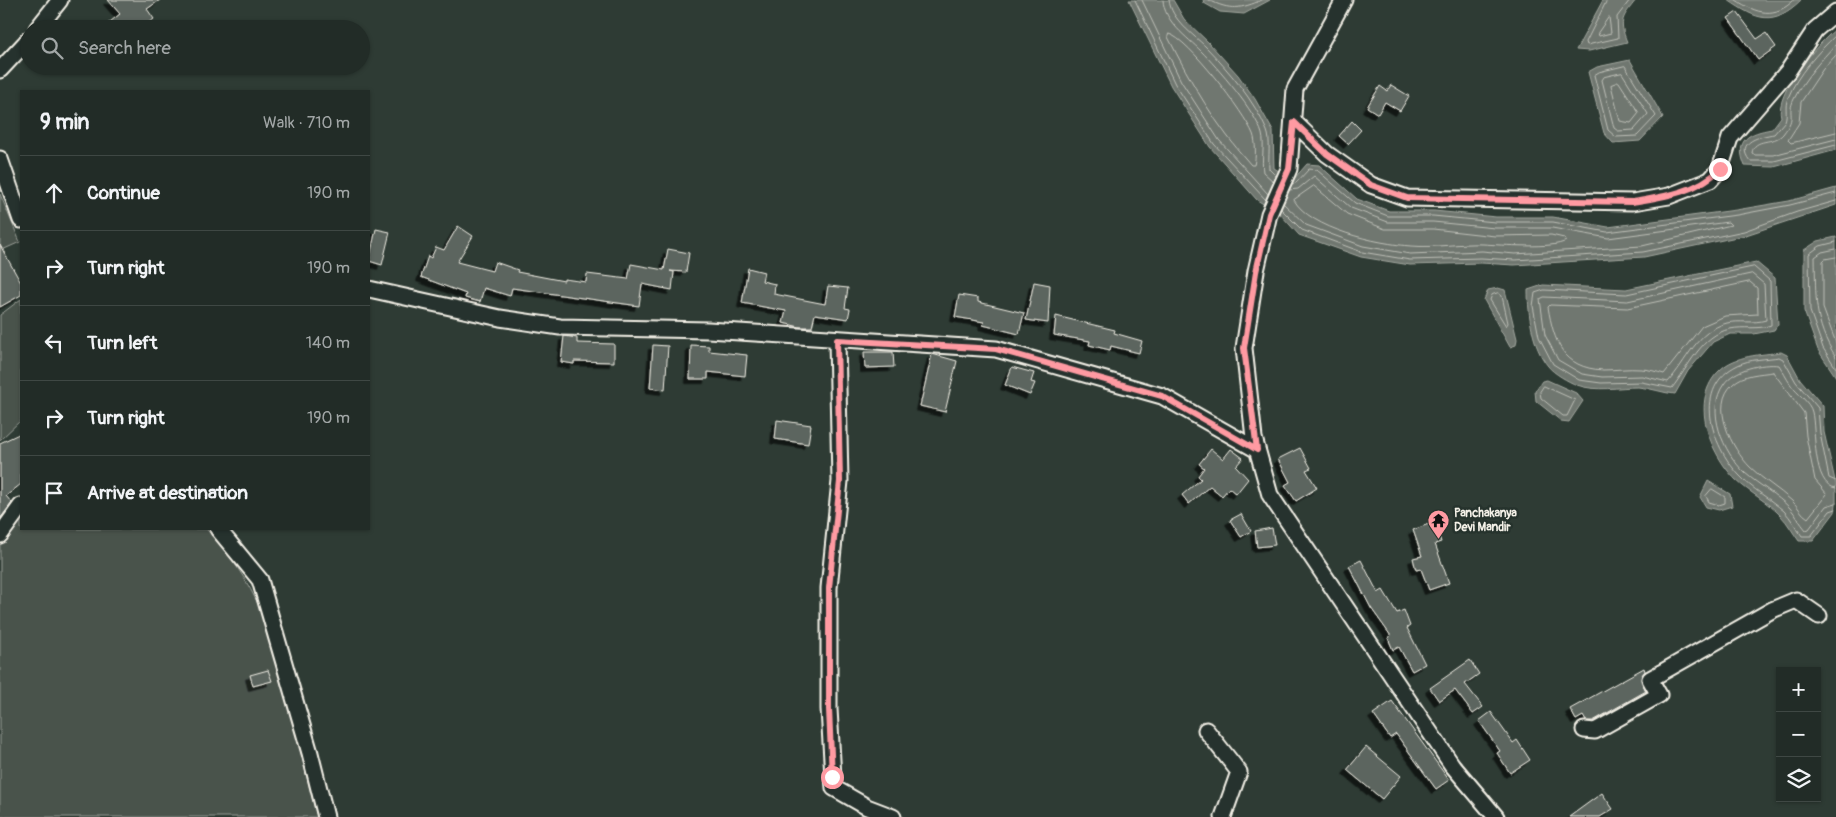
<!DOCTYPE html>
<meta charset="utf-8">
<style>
:root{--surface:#222c27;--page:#2a342f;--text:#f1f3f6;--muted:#a2a7a7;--line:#3f4844}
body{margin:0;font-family:Pangolin,sans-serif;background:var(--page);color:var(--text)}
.controls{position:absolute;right:15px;bottom:15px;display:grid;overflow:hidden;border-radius:0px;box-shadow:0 1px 4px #0004}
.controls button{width:45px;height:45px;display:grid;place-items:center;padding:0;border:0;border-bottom:1px solid var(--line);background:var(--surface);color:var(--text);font:25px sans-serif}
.stop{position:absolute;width:15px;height:15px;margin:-11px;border:4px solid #ff9aa2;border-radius:50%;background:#fff}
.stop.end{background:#ff9aa2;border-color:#fff;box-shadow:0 1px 5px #0008}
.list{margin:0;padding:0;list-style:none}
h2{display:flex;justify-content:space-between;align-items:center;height:65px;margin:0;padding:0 20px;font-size:21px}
h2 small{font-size:16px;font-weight:400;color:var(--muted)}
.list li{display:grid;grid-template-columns:32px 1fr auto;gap:15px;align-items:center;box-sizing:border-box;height:75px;padding:0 20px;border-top:1px solid var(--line)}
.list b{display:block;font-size:19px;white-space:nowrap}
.list em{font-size:16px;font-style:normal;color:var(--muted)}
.icon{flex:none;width:28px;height:28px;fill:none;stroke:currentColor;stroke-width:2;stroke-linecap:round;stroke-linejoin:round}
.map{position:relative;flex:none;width:1836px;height:817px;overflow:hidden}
.search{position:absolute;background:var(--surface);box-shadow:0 1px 4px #0004;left:20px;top:20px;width:350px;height:55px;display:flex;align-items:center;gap:12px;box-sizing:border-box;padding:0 18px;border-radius:28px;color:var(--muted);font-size:19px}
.panel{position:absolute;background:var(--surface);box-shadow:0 1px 4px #0004;left:20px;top:90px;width:350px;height:440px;border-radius:0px}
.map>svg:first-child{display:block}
.green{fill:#48524c;stroke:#9ea29a}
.water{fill:#6f7770;stroke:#a4a8a0}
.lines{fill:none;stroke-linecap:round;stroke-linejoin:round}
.shore{stroke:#bfc0b8;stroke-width:1}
.building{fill:#5c655e;stroke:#f4f1e8;filter:url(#shadow)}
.street-casing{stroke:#f4f1e8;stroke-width:19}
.street{stroke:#26332d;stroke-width:15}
.route{stroke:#ff9aa2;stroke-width:6}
.labels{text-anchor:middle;stroke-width:5;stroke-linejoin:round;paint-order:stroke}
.poi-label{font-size:12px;font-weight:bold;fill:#f4f1e8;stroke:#26332d;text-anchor:start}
</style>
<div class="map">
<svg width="1836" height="817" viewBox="0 0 1836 817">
<defs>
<filter id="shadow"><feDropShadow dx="-4.5" dy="4.5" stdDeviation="0" flood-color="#0009"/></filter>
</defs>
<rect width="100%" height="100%" fill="#2e3b34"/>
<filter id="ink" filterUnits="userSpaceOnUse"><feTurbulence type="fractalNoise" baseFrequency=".02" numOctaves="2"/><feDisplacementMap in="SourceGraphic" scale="10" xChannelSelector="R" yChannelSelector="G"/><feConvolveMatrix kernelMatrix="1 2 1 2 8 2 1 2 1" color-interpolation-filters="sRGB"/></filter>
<g filter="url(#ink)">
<path class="green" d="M0,194L20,242L0,251Z
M21,299V420L0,440V315Z
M21,521V529H206C227,549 250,584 261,611C285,675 299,750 317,817H0V545Z"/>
<path class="water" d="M1129,0H1173L1184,19L1209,43L1238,75L1255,99L1273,131L1274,168L1293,180L1307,164L1319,165L1357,199L1389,211H1434L1496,217H1553L1608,227L1736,210L1789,201L1836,188V205L1746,235L1644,257L1514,265L1481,263L1410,265L1361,257L1299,235L1281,215L1257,200L1210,147L1171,86Z
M1203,0H1270L1244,14L1220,12L1204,3Z
M1603,0H1636C1623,17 1618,20 1627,42L1589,51L1576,50Z
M1728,0H1801C1773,27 1757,20 1728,0Z
M1836,29V150L1774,167L1745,166C1734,139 1749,133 1772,129L1781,117C1774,93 1817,44 1836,29Z
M1630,60L1663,117L1640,141L1613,143L1604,133L1588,72L1597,67Z
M1836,237V377L1818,350L1804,311V250L1818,241Z
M1756,262L1775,278L1778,324L1774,330L1754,334H1730L1713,342L1688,371L1675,394C1663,393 1651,388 1638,387C1619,387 1596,392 1577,385C1569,382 1553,373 1548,366C1532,347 1528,314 1528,290L1543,285L1626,289Z
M1498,288L1505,290L1517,339L1516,345L1510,347L1484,300L1488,290Z
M1781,352L1787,355L1800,379L1823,406L1824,432L1836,485V504L1835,512L1813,541H1799C1793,533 1788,523 1781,516C1768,502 1750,493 1736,480C1710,454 1688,400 1720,370C1735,355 1761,355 1781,352Z
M1547,380L1576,393L1583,401L1569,422L1561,421L1536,401L1535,391L1542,381Z
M1708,481L1730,494L1732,506L1719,510L1706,507L1700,497Z"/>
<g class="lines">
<path class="shore" d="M1135,0L1175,84L1214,144L1266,200
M1142,0L1181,81L1219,140L1268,194
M1163,0C1164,22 1187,37 1201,51C1217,67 1256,112 1262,134C1265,146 1261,160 1263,172L1274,182
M1169,0C1171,20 1193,34 1206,47C1229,71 1254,100 1267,131C1271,141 1268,157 1269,169L1276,176
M1209,0C1230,11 1241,9 1262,0
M1607,0L1586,42L1587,45L1618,38L1617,17L1630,0
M1736,0C1757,14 1775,19 1794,0
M1609,17L1611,33L1599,36L1598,33Z
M1169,34C1188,38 1245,114 1253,134C1256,142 1256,158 1254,165H1251C1216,126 1191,83 1168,37Z
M1836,35C1818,52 1797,75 1788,98C1784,107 1788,113 1785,121L1774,134C1762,136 1734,141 1750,161H1774L1836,145
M1836,44C1821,60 1804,79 1794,99C1786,115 1798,115 1783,134C1774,145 1754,137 1752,153L1755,155H1773L1836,139
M1836,55L1823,69L1801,102L1799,123L1788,140L1791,143L1836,132
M1625,66L1656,116L1637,136L1616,137L1608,130L1594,75L1599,72Z
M1622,73L1648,114L1634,130L1618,131L1614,128L1602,80L1604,77Z
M1619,82L1639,113L1631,123L1620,121L1611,85Z
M1292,184L1296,183L1309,169L1317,170L1355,203L1388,216H1433L1495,222H1553L1607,232L1737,215L1790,205L1836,193
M1314,186L1347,214L1385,229H1433L1495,236L1551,235L1564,238L1566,241C1554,249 1500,245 1483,244C1459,243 1435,248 1411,246C1378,244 1310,229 1294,200Z
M1283,203L1306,225L1363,246L1410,254L1482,251L1515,254L1642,246L1731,225L1728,222L1608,238L1552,228H1495L1433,222H1388L1351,208L1314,176L1298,189L1289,190
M1281,209L1302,230L1362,252L1410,260L1481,258L1515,260L1643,252L1744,231L1797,212L1836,201
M1836,242L1820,246L1809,254L1810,311L1823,348L1836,368
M1836,249L1822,252L1815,257C1816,296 1813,322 1836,357
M1836,257L1825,259L1823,261V308L1836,343
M1754,267L1770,281L1771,325C1758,330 1744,326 1730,329C1701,335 1688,368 1672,388L1641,382L1601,383L1579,380L1553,364L1539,337L1533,306L1535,293L1544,290L1626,294Z
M1752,274L1764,284L1766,320C1753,324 1740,320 1727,323C1696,331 1687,361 1668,382L1642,376L1602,377L1582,374L1558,360L1545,335L1540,299L1544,297L1627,301Z
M1750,282L1757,288L1758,314L1725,316L1702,326L1664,374C1657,372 1649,369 1641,369C1628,368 1615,370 1603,370C1562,368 1554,341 1548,307L1550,305L1627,308Z
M1498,293L1502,296L1508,323L1506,326L1490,300L1492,295Z
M1773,372L1804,413L1806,436L1815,480L1827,494L1808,518C1801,514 1798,506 1792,501C1779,489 1763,480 1750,467C1732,449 1709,405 1733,384C1743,374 1760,374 1773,372Z
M1544,386L1575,400L1567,416H1563L1541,398L1540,392Z
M1836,481L1829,478L1820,433L1818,408L1796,382L1783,359L1779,357C1767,359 1749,359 1738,365C1692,387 1711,445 1739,475C1752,489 1770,499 1784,511C1791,518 1796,528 1802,536H1811L1830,511L1836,509
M1836,488C1812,486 1816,429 1812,412C1810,402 1796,393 1791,385C1786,378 1783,371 1779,365C1762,363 1734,369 1724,384C1705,410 1723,452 1745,473C1759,485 1777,495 1790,508C1796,515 1800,523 1806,530L1809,529L1826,506L1836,503
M1712,489L1725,497V503L1719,505L1709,502L1706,496Z"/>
</g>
<path class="building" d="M108,0H160L147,9L154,19L139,29H101L120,14Z
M1737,12L1757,39L1766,33L1776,47L1758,60L1728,18Z
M1391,85L1409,96L1400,111L1385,102L1378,114L1367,107L1380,86L1387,91Z
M1352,121L1361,130L1348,144L1339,136Z
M458,226L473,236L457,262L492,271L495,262L518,270L517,272L564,281V279L586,282L587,274L628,279L631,264L664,270L668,249L689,253L686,272L670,271L674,272L672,290L642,284L639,306L512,288L510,296L484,288L480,302L465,298L466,294L421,277L428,256L431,258L436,247L444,250Z
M376,229L390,232L382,265L369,261Z
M0,245L21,283V295L0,307Z
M748,268L764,272L762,281L775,284L774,294L825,304L828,286L848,288L845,308L850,309L848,319L815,314L812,327H800L783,323L786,311L742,303Z
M1034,282L1050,285L1048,323L1026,320Z
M959,295L978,298V302L1024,313L1019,334L983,325L984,322L955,317Z
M1056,316L1115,330L1114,333L1142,341L1139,353L1111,346L1110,350L1089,345L1090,341L1054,335Z
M564,336L577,338V343L614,344V362L574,361V364L561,362Z
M653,345L668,346L665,390L650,388Z
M691,345L709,346V351L747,355L745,376L708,372V379H690Z
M864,352H893L894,367L865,368Z
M932,354L957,361L945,412L920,406Z
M1012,367L1034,373L1031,382L1035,383L1030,395L1005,385Z
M777,420L811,425L808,444L775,439Z
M21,433V484L6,496L12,503L0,519V443Z
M1300,448L1311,468L1306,470L1317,488L1296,501L1285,485L1290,482L1278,459Z
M1211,449L1223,459L1231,449L1243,458L1236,466L1248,479L1236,494L1229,488L1222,496L1210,486L1189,504L1182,495L1201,479L1198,476L1204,468L1199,464Z
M1241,514L1251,531L1241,537L1230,520Z
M1434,522L1441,542L1435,544L1449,583L1429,590L1421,569L1416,570L1413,558L1422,556L1413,530Z
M1272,528L1275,545L1257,547L1255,531Z
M1361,560L1378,593L1383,590L1397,613L1404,610L1410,626L1407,628L1425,664L1412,671L1399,647L1393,650L1388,638L1391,636L1371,608L1349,566Z
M1470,660L1479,674L1465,684L1483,707L1473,714L1455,690L1439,701L1430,688Z
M1644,668L1645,671L1641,679L1646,691L1593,721H1586L1583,716L1576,720L1570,709Z
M268,670L272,681L253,686L250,675Z
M1392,701L1449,780L1436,789L1396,734L1390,738L1373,714Z
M1491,712L1513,743L1517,740L1530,760L1510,773L1497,753L1500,751L1479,721Z
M1366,747L1401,776L1382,799L1347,770Z
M1602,793L1613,809L1600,817H1569Z"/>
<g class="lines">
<defs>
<path id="street" d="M1344,0L1295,89L1289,169L1269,214L1256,271L1244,348L1254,438L1270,495L1452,765L1496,817
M37,29L60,0
M0,70L29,39
M1294,122L1327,154L1371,185L1407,198L1633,202L1669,196L1710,180L1720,169L1730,138L1788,71L1815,30L1836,12
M0,159L21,220
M369,289L500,318L560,327L708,330L996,349L1162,396L1257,450
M837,340L840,481L829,588V709L833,777L834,788L867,807L893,817
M218,529L260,580L310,753L326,817
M0,535L21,506
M1206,730L1239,772L1223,817
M1584,730L1595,731L1659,695L1650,679L1772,610L1796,600L1819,616"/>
</defs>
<use href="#street" class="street-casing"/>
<use href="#street" class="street"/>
</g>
</g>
<g class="lines" filter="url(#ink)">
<path class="route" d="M832,777L829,709V588L840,481L837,340L996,349L1162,396L1257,450L1244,348L1256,272L1269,214L1289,169L1294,122L1327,154L1371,185L1407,198L1633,202C1663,197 1698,192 1720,169"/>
</g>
<defs>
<symbol id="temple-pin" viewBox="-11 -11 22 30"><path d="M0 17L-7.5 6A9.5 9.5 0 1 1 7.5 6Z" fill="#ff9aa2" stroke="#26332d"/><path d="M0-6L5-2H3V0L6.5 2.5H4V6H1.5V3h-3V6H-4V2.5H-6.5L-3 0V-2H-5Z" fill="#111"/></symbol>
</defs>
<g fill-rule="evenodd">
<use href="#temple-pin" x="1426" y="508" width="25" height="34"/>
</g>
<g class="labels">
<g class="poi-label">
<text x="1454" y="517">Panchakanya<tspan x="1454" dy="14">Devi Mandir</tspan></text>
</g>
</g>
</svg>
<div class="controls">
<button>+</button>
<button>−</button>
<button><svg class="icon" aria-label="layers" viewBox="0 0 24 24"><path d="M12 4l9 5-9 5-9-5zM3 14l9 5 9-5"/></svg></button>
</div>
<div class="stop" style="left:832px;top:777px"></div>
<div class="stop end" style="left:1720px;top:169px"></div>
<div class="search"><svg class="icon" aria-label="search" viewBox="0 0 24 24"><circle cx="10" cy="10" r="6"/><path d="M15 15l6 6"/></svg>Search here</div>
<section class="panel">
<h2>9 min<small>Walk · 710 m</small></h2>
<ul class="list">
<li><svg class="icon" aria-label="ahead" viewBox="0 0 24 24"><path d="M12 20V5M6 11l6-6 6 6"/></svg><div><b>Continue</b></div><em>190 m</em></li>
<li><svg class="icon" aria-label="right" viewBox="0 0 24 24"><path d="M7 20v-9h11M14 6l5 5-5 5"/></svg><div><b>Turn right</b></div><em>190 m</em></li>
<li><svg class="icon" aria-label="left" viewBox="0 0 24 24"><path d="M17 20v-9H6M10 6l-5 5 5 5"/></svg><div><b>Turn left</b></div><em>140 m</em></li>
<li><svg class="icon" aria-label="right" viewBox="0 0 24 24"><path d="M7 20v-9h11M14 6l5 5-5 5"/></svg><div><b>Turn right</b></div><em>190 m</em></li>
<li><svg class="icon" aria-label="arrive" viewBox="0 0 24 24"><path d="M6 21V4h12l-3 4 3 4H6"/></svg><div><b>Arrive at destination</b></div></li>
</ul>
</section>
</div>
